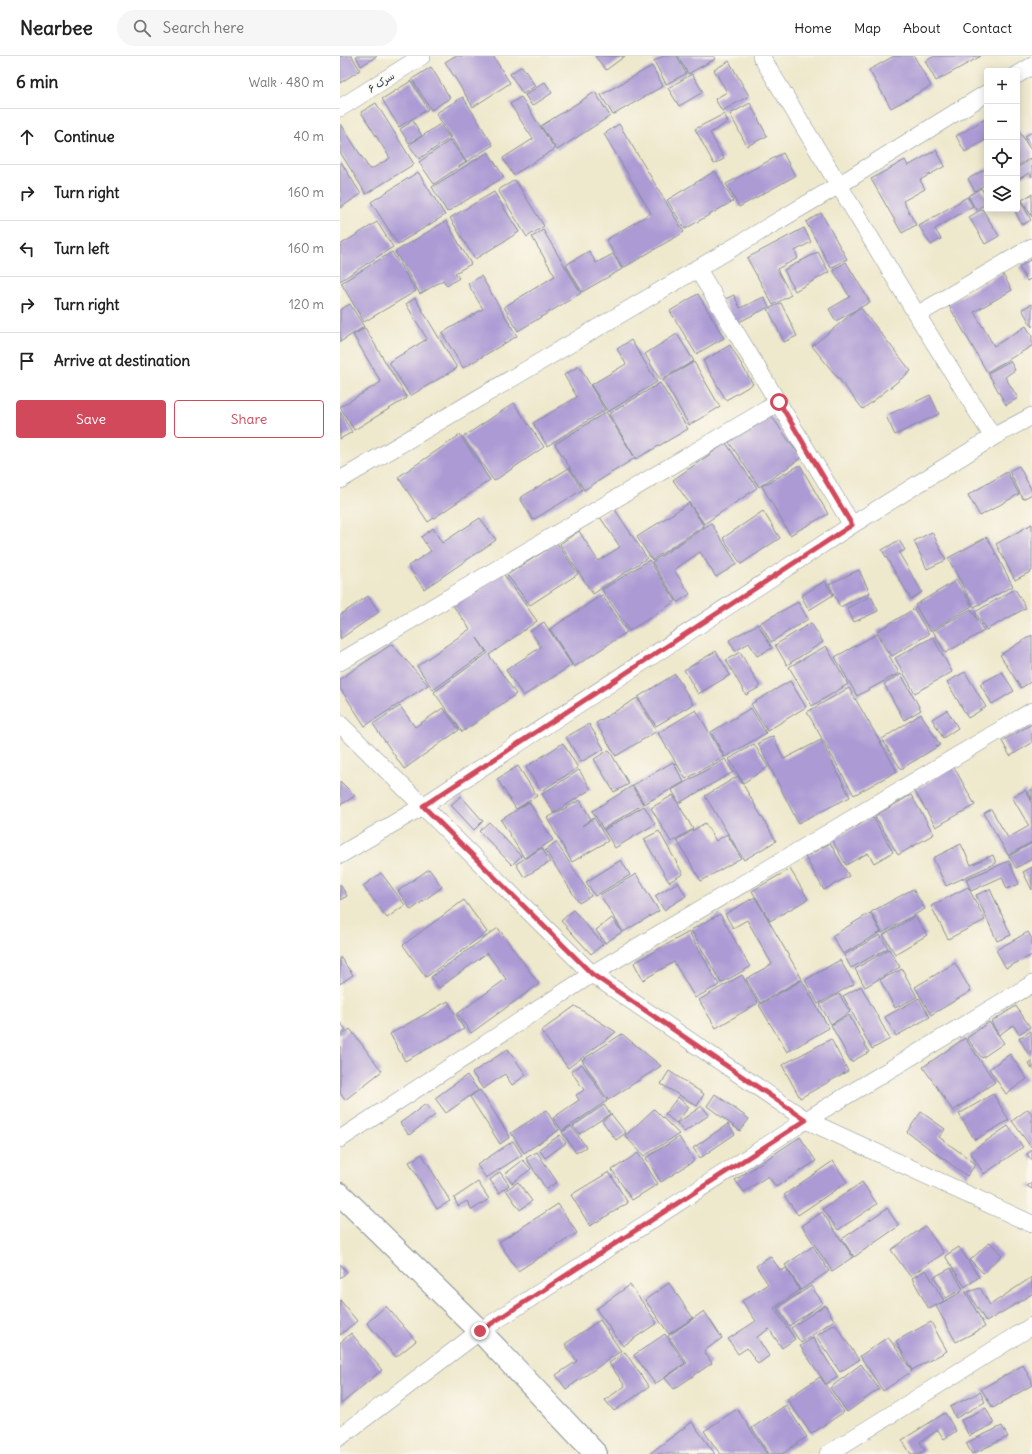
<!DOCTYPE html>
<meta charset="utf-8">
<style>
:root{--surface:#fff;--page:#f6f6f6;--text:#222;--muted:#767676;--line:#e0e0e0;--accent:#d1495b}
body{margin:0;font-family:Delius,"Playpen Sans Arabic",sans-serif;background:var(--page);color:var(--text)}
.controls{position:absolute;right:12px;top:12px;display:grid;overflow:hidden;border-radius:4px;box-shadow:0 2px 10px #0003}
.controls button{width:36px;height:36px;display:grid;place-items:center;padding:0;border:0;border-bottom:1px solid var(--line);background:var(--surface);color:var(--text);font:20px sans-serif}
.stop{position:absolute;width:12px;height:12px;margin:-9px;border:3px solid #d1495b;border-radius:50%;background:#fff}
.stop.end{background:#d1495b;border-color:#fff;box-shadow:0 1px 4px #0008}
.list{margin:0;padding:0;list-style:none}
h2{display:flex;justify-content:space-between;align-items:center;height:52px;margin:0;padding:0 16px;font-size:17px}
h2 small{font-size:13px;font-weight:400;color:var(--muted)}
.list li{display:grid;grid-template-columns:26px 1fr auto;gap:12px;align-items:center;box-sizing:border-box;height:56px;padding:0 16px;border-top:1px solid var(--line)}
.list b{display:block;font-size:15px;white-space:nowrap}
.list em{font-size:13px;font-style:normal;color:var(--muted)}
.actions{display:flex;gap:8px;padding:12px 16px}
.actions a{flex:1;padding:9px 0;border:1px solid var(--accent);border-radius:4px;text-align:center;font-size:14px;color:var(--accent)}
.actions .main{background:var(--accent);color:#fff}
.icon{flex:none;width:22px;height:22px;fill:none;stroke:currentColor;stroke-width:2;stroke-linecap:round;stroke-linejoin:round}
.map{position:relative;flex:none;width:692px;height:1398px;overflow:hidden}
header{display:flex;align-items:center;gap:24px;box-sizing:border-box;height:56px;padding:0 20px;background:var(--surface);border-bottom:1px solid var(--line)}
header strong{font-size:19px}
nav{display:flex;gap:22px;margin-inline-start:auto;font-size:14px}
.search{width:280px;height:36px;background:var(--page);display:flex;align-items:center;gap:10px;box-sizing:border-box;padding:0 14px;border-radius:22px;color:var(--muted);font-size:15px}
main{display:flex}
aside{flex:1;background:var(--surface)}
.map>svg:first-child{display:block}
.building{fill:#ab9ad4}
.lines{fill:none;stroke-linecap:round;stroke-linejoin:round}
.minor-casing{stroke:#848c95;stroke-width:18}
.primary-casing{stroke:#848c95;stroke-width:24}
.minor{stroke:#fff;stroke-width:17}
.primary{stroke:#fff;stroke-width:22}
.route{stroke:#d1495b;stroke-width:5}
.labels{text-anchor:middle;stroke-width:3;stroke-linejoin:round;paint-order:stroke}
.street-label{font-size:10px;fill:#1b2f5e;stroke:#fbf7ec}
</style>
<header>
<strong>Nearbee</strong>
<div class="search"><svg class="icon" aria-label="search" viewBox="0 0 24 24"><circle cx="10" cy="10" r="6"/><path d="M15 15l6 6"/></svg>Search here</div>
<nav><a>Home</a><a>Map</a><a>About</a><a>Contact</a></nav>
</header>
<main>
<aside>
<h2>6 min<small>Walk · 480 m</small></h2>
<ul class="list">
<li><svg class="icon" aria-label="ahead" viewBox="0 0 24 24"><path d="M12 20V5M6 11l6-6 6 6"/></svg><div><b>Continue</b></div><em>40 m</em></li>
<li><svg class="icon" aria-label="right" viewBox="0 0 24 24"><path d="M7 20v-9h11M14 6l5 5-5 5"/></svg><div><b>Turn right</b></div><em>160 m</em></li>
<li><svg class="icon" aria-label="left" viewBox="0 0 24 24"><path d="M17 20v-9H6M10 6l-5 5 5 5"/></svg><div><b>Turn left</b></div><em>160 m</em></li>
<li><svg class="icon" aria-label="right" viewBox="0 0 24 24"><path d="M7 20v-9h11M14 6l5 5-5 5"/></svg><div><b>Turn right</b></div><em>120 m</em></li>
<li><svg class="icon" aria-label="arrive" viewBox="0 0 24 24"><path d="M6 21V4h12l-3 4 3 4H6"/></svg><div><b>Arrive at destination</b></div></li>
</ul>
<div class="actions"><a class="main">Save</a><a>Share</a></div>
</aside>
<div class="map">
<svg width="692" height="1398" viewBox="0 0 692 1398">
<rect width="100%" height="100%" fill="#fbf7ec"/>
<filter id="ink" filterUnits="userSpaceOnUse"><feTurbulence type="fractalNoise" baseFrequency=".025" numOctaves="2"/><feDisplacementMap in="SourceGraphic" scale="8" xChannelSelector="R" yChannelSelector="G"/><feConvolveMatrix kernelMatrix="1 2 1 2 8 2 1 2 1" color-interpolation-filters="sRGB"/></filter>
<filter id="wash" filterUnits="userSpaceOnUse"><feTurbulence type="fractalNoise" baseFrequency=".012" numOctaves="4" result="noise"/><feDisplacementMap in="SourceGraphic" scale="16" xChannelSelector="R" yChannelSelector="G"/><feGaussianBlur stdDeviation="0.9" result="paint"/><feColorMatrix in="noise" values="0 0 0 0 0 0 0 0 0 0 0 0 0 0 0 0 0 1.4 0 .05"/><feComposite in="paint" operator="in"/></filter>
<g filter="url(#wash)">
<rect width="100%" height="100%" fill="#eee8cc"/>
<g id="blocks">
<path class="building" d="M0,0H12L20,14L0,27Z
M16,0H37L21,10Z
M115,0H153L170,27L133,51L105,6Z
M255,0H285L266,14Z
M324,0H337L346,18L326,28L314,5Z
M338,0H374L375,3L348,18Z
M554,0H574L591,30L551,52L529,14Z
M595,0H641L596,25L585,5Z
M389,5L409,40L382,55L375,43L387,36L374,14Z
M182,10L195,30L183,38L170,18Z
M312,10L323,30L273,59L261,39Z
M91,11L110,42L91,54L72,23Z
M352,18L363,36L339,50L328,32Z
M71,25L88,53L59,71L42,43Z
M205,26L212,37L192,50L185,39Z
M255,36L270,60L217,94L201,70Z
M123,41L153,89L126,106L96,57Z
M181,41L215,93L173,119L163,102L193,83L170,48Z
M36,47L74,108L26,138L0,96V69L1,68L30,114L50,102L21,56Z
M410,47L427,80L407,90L390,58Z
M384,58L388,66L370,77L384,103L374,108L355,73Z
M647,62V83L625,96L616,80Z
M73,65L82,80L69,87L60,73Z
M100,68L110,82L79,103L69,89Z
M279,68L344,176L283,212L266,184L311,157L264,78Z
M677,71L692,96V101L677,110Z
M692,76V92L685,80Z
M110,84L126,106L94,128L79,106Z
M596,94L605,110L580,124L585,133L563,145L576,169L562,177L531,123L565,104L568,110Z
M148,96L164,121L107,156L92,131Z
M443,97L455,120L399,151L386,128Z
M692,103V121L689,117L677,124V112Z
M1,106L21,138L0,152V107Z
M647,112V127L635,135L628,123Z
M375,115L393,145L345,173L327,144Z
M78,116L105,159L58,188L31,146Z
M175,124L204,170L187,181L158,134Z
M641,132L647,142V147L636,154L628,140Z
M154,136L179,176L135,203L110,162Z
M677,137L691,164L682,169L674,153H677Z
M692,138V161L682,144Z
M627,141L633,150L595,173L601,183L591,189L579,170Z
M642,153L659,180L645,188L629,161Z
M481,157L507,203L491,212L466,166Z
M106,165L131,208L115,217L119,222L107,230L103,224L80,238L55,196Z
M37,166L53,191L0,225V189Z
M464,172L471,186L455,195L458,202L437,213L451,239L433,249L407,202Z
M203,174L241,237L178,275L164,251L215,220L192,181Z
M249,195L256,207L273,198L282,213L242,236L226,209Z
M52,196L76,235L24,266L1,227Z
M478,196L489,216L455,235L444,214Z
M692,203V222L687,225L679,211Z
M506,206L530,246L496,265L489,253L510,241L493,214Z
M662,217L672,234L634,256L654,290L686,270L692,280V290L647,316L608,248Z
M141,220L177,280L123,312L102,277L143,253L128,228Z
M358,238L384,282L356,298L330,255Z
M394,239L400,252L424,241L429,251L395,268L383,244Z
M75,242L117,312L70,340L49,306L87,283L66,248Z
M441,247L457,280L444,286L428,253Z
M10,248L24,271L0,286V254Z
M692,248V271L682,253Z
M520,251L571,315L523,353L472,290Z
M25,272L67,342L14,374L0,351L41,326L13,279Z
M337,278L354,305L320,324L305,298Z
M291,284L317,326L268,356L251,329L286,308L277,293Z
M390,289L413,328L386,344L363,305Z
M670,305L675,314L665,321L678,342L666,349L648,317Z
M354,306L380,351L349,369L323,324Z
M239,310L265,354L207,390L193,367L237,341L224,319Z
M320,327L348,373L296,403L269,358Z
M590,339L599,358L555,379L546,360Z
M174,347L204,391L154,425L123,381Z
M0,356L12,376L0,383Z
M266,356L295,402L244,434L215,388Z
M430,358L461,402L419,431L389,386Z
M120,379L150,424L88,466L58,421Z
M386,387L417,432L364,468L333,424Z
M460,409L488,458L450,479L422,430Z
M679,410L692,435V438L683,443L669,415Z
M229,412L242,434L193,464L180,442Z
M667,416L679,438L640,460L628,439Z
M349,447L364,470L312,504L297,481Z
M274,452L307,502L253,538L220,488L239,475L258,505L280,491L260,461Z
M423,455L440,482L401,508L383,482Z
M140,462L156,484L84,533L68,510L91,495L81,481L93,472L102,487Z
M371,467L397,508L376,521L360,496L334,514L350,538L338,546L312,506Z
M692,468V515L675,524L656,488Z
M592,476L606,504L587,513L574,485Z
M647,481L673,530L634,551L608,502Z
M559,484L565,494L559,497L582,536L571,543L542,494Z
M217,487L238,518L190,549L167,519Z
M309,504L336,545L289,575L262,534Z
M519,514L530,537L500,551L489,528Z
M163,517L197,565L149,599L176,638L122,676L94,636L148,597L137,582L146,596L93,634L77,610L130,573L112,548L131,534L134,537Z
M617,524L632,550L590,575L575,549Z
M485,525L493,539L469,554L461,540Z
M675,533L686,552L646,574L635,556Z
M262,539L287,576L234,611L210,573Z
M28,540L39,556L0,583V559Z
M531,540L538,555L514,566L507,552Z
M458,546L468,563L431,586L420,567Z
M574,553L589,578L552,600L537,575Z
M631,553L644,575L605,597L593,575Z
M204,566L232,609L183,640L166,614L201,591L190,575Z
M471,567L483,586L447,609L435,589Z
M418,568L432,592L417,600L409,587L395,595L389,584Z
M537,578L559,617L517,640L495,601Z
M692,579V625L681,632L660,599Z
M593,581L612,616L575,637L555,602Z
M52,588L88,629L25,670L0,632V623Z
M486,590L508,628L472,650L449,611Z
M376,595L390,619L358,638L344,614Z
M400,596L420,631L406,639L386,604Z
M625,616L646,651L628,662L607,626Z
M662,616L674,635L652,648L640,628Z
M335,618L353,648L316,670L298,641Z
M561,618L581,654L564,664L544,628Z
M450,625L466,651L427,675L411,648Z
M509,632L557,715L514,739L467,656Z
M297,642L317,675L276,700L256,667Z
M60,650L75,671L103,652L119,674L64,713L33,668Z
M411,652L426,677L385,701L371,676Z
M356,654L384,701L346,723L318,677Z
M607,654L618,672L603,682L592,663Z
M581,658L600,689L561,713L542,683Z
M249,668L264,693L241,706L226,681Z
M692,668V687L670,700L662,685Z
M433,680L444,703L481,684L510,741L458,767L418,687Z
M223,687L238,712L201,735L186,711Z
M414,688L428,711L403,727L389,703Z
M269,694L289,728L274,736L254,703Z
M385,703L393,716L339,747L332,734Z
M333,706L344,726L304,748L293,729Z
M178,710L197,740L176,753L157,723Z
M614,711L635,749L596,771L574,734Z
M239,714L251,733L214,757L202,738Z
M398,720L436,785L404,804L365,740Z
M0,725L15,740L0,749Z
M292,730L303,748L263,773L252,755Z
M692,733V744L688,736Z
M685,734L692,746V786L668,799L644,757L651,753L668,782L689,770L672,741Z
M333,739L353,773L331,786L311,752Z
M571,739L594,778L558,799L535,760Z
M121,740L143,765L134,774L111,749Z
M240,744L251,763L242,770L254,762L268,785L232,806L207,762Z
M189,746L213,784L184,802L161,764Z
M304,750L315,768L275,792L264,774Z
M533,761L553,796L534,807L528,797L506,809L492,784Z
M149,766L181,800L172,809L139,775Z
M365,767L376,785L387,778L401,802L361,825L337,784Z
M319,775L343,818L329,826L304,783Z
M216,786L251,840L239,847L205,794Z
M490,787L509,820L484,834L465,801Z
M692,787V803L676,812L669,800Z
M621,788L631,809L653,799L656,807L606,830L593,802Z
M202,792L210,806L184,821L176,808Z
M281,804L290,819L255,840L246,826Z
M669,805L679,828L667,833L662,821L631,835L626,823Z
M692,811V834L683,816Z
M89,813L102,831L71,854L58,835Z
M450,813L468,843L430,865L412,835Z
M41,817L65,849L47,862L23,830Z
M296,818L319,855L283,876L260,839Z
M338,826L346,840L324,854L315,840Z
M0,828L7,840L0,844Z
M628,831L645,864L608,883L591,850Z
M573,833L585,853L542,877L531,856Z
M650,833L671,879L657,885L636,839Z
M415,841L462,923L420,947L406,923L432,908L407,864L393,872L385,858Z
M124,844L147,876L86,921L63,889Z
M233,854L263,888L251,898L221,865Z
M530,857L541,876L503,898L492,880Z
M380,858L410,911L381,927L351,874Z
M575,860L587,879L555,898L543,879Z
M272,862L282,876L265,887L256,874Z
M158,872L199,928L131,977L117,958L166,923L147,897L99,932L91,921Z
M349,876L379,929L355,942L334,906L303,924L294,907Z
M688,876L692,883V899L666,912L656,894Z
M540,879L548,892L511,912L504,899Z
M549,893L560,911L525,931L515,913Z
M0,901L13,919L0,928Z
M500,904L514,928L478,948L465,924Z
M615,907L631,935L591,959L575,931Z
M562,913L577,941L555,952L540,924Z
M402,919L418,947L376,972L359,944Z
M462,924L489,972L447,996L419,949Z
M521,930L550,983L532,993L503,940Z
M499,938L510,956L491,968L480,949Z
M579,942L590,961L556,980L545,961Z
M108,945L124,973L65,1005L50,978Z
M235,950L276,976L228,1012L201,975Z
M676,950L690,971L679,978L673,969L659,979L651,966Z
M509,959L529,996L511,1006L491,969Z
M0,966L6,974L0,979Z
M649,966L664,987L642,1002L627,982Z
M10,973L42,1015L5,1044L0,1037V981Z
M691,975L692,997L689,999L679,982Z
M282,978L321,1010L268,1044L242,1004Z
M625,982L655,1026L613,1055L583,1011Z
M491,983L508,1015L460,1042L442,1009Z
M168,993L186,1019L172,1029L165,1018L143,1033L132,1017Z
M670,998L687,1023L666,1038L649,1013Z
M692,1004V1013L688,1007Z
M242,1008L267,1045L222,1075L213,1062L239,1044L236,1039L244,1034L231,1015Z
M329,1015L364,1038L357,1050L321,1028Z
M127,1019L138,1034L106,1057L95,1042Z
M140,1034L170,1081L160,1088L130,1041Z
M375,1038L409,1063L400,1075L367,1050Z
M653,1038L669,1064L635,1084L619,1058Z
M338,1041L349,1051L336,1067L325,1058Z
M86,1048L95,1059L69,1079L60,1067Z
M264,1049L270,1058L239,1078L233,1070Z
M362,1050L369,1059L344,1076L337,1067Z
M314,1053L339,1078L304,1100L285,1080Z
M688,1053L692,1058V1090L691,1091L672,1065Z
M206,1054L219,1074L184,1097L171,1077Z
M581,1056L605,1073L599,1081L636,1108L627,1120L567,1076Z
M271,1058L286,1077L276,1084L262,1065Z
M388,1068L395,1078L360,1102L353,1092Z
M231,1070L246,1091L236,1097L222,1076Z
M668,1070L683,1091L644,1118L630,1096Z
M220,1079L226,1087L205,1102L199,1093Z
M339,1081L354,1105L321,1126L306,1102Z
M460,1081L476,1105L436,1131L428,1120L404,1136L395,1124Z
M173,1085L182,1099L146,1122L137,1109Z
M692,1094V1105L687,1098Z
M197,1096L217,1126L206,1133L186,1102Z
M298,1097L318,1128L292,1144L272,1114Z
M82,1098L110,1145L97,1153L69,1106Z
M183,1104L191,1113L172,1127L165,1118Z
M493,1105L507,1126L458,1159L444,1139Z
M160,1116L169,1129L159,1137L150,1124Z
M269,1116L288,1147L250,1170L231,1139Z
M138,1126L149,1143L132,1154L127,1145L118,1150L114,1142Z
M178,1126L192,1145L180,1154L166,1134Z
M522,1126L537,1148L498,1174L483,1153Z
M692,1127V1133L687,1130Z
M218,1148L237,1177L178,1215L159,1186Z
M547,1152L559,1170L514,1201L502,1183Z
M482,1156L513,1201L492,1215L462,1170Z
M585,1170L604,1197L570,1220L551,1194Z
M650,1186L662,1199L643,1217L630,1204Z
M473,1190L489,1215L461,1234L445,1209Z
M619,1191L639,1221L625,1231L605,1200Z
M430,1200L441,1215L446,1212L460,1234L434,1252L455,1283L442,1292L429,1273L417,1281L429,1300L418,1308L407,1292L398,1298L388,1283L416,1265L402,1245L428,1228L416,1210Z
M0,1208L7,1216L0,1222Z
M611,1212L623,1233L606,1242L594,1221Z
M586,1214L604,1245L589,1253L572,1222Z
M692,1221V1238L646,1266L628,1236L640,1232L650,1249Z
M329,1227L353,1262L329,1278L305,1244Z
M290,1229L317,1267L283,1290L256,1253Z
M471,1230L483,1247L449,1270L437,1252Z
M625,1234L645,1271L616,1286L596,1250Z
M0,1244L17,1265L0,1279Z
M485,1249L494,1264L461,1287L451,1272Z
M46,1250L76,1285L56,1301L27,1267Z
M364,1255L382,1282L364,1295L372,1307L334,1333L325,1322L347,1307L328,1280Z
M260,1264L281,1295L226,1333L216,1319L237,1305L225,1288Z
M591,1266L607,1295L572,1314L556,1285Z
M495,1268L519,1304L500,1316L476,1280Z
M11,1277L42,1314L1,1348L0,1287Z
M325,1278L345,1307L315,1328L294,1299Z
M548,1281L572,1315L543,1335L520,1300Z
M473,1282L498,1321L486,1328L460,1290Z
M285,1296L309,1331L274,1355L265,1344L285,1330L269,1307Z
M521,1308L539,1333L507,1356L490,1332Z
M683,1309L692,1326V1329L653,1352L641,1333Z
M480,1321L504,1356L471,1378L447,1343Z
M640,1336L645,1346L616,1362L610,1351Z
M446,1349L467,1381L442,1398H429L412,1372Z
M646,1352L654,1368L629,1380L621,1364Z
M397,1353L427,1398H380L364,1375Z
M605,1357L616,1375L604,1383L598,1374L580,1386L585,1394L579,1398H571L562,1384Z
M352,1366L375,1398H309Z
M662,1370L668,1381L632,1398L626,1387Z"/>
</g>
</g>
<g filter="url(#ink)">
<use href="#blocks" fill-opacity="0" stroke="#848c95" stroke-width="1"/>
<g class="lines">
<defs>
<path id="minor" d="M421,0L577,259L653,381
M677,19L692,10
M0,52L82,0
M357,212L512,469
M577,259L692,191
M0,424L499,129L647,37
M0,606L439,346
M0,668L252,918L466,1064L692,1168
M0,799L83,750L512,469L653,381L692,360
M0,1083L252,918L692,655
M0,1381L140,1275L466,1064L692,928
M488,1398L692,1270"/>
<path id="primary" d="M0,1138L140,1275L256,1398"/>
</defs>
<use href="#minor" class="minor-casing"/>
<use href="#primary" class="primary-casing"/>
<use href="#minor" class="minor"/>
<use href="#primary" class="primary"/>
</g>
</g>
<g class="lines" filter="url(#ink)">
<path class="route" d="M140,1275L466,1064L252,918L83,750L512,469L439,346"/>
</g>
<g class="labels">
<g class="street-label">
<text transform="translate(41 26) rotate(-32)" y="4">سرک ۶</text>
</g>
</g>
</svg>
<div class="controls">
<button>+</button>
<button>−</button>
<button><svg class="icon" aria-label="locate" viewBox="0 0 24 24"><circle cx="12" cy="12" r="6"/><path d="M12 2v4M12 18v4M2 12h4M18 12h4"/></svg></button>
<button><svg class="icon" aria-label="layers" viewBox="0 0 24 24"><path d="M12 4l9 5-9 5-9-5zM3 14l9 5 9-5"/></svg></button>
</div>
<div class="stop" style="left:439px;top:346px"></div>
<div class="stop end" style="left:140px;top:1275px"></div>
</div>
</main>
